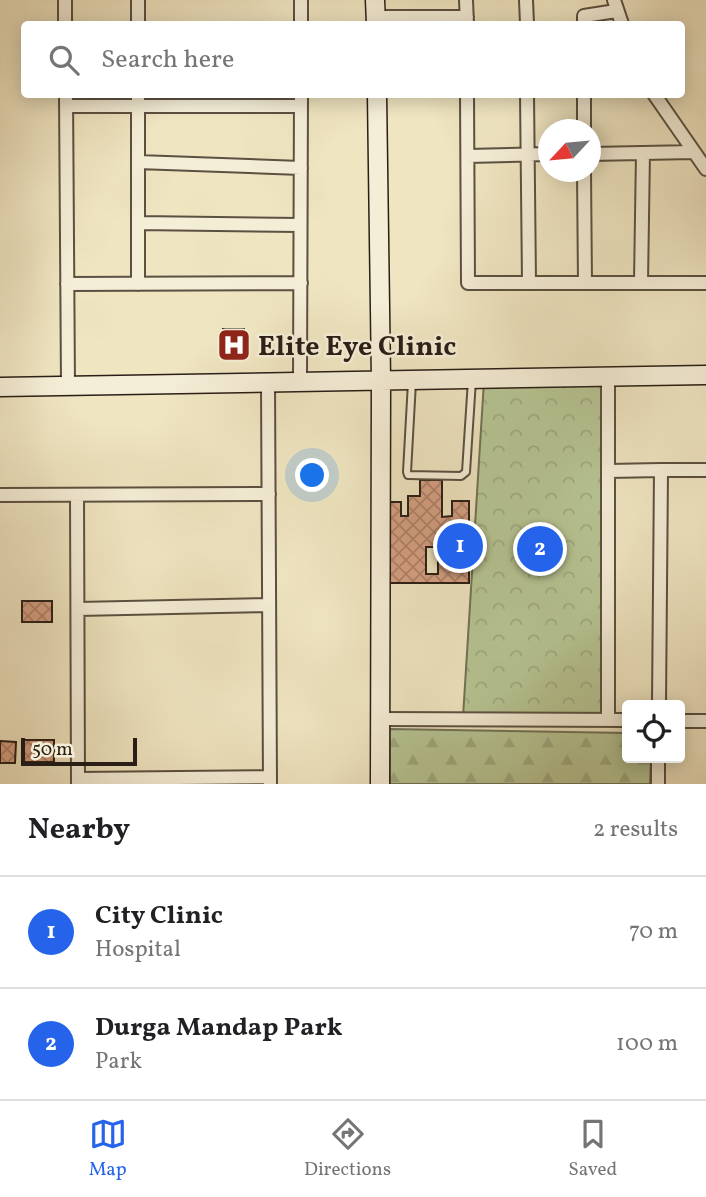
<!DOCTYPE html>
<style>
:root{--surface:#fff;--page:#f2f2f2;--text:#202124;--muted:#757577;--line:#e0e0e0;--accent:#2563eb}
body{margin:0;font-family:Vollkorn,serif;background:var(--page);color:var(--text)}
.controls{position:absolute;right:21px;bottom:21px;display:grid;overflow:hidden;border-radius:7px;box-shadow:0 4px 18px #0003}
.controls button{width:63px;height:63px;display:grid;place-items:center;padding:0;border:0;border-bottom:2px solid var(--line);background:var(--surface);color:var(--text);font:35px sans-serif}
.compass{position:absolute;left:538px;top:119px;width:63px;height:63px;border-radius:50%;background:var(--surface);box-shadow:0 4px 18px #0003;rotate:244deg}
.scale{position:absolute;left:21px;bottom:18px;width:116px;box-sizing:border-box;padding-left:7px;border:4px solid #2a1e16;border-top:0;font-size:19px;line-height:24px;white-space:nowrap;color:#2a1e16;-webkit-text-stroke:5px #f5eed7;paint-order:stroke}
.you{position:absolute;left:313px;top:476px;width:24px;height:24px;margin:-18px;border:5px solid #fff;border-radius:50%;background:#1a73e8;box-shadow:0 0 0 10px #1a73e833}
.badge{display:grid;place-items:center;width:46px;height:46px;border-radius:50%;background:var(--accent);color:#fff;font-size:23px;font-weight:700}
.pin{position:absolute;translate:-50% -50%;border:4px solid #fff;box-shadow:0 2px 7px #0006}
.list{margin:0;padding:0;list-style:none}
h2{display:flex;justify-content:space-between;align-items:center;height:91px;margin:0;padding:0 28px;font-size:30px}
h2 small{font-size:23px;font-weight:400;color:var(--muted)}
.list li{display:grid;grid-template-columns:46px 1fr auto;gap:21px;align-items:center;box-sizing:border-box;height:112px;padding:0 28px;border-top:2px solid var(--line)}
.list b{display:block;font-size:26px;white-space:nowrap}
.list p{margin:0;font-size:23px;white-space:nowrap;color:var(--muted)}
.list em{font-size:23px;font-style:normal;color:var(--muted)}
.icon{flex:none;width:38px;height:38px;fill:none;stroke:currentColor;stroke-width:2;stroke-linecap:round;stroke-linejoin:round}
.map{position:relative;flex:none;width:706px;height:784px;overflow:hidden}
.search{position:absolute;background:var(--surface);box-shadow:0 4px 18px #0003;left:21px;right:21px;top:21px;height:77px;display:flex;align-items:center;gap:18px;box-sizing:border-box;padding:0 24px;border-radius:7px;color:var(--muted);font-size:26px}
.sheet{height:315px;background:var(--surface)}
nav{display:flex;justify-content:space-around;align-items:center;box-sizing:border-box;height:98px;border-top:2px solid var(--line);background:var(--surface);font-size:19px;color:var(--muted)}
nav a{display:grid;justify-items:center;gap:4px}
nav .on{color:var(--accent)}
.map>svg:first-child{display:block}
.forest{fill:url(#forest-firs);stroke:#707255;stroke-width:2}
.park{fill:url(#park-crowns);stroke:#707255;stroke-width:2}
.building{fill:url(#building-cross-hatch);stroke:#2a1e16;stroke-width:2;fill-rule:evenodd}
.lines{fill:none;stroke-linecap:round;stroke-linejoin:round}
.lane-casing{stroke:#5b5041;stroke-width:10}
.street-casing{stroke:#5b5041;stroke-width:16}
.secondary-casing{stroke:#2a1e16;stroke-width:21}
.lane{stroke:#f5eed7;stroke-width:6}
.street{stroke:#f5eed7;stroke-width:12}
.secondary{stroke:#f5eed7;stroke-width:18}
.labels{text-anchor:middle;stroke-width:5;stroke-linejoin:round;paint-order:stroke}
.poi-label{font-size:28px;font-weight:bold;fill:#2a1e16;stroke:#f5eed7;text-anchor:start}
</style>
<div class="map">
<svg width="706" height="784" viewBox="0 0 706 784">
<defs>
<pattern id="forest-firs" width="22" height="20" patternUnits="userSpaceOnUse" patternTransform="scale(1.75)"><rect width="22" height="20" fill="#b7c594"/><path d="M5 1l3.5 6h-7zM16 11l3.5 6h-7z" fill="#9ea97f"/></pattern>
<pattern id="park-crowns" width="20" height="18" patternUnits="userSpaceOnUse" patternTransform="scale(1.75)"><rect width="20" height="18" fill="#b7c594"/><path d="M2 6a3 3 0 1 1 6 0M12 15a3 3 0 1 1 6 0" fill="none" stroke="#9ea97f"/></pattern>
<pattern id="building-cross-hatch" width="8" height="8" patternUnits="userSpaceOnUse" patternTransform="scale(1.75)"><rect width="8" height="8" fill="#d6a083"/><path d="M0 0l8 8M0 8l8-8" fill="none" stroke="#ae826a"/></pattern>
</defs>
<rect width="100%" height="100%" fill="#efe5c1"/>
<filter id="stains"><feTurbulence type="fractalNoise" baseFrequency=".00286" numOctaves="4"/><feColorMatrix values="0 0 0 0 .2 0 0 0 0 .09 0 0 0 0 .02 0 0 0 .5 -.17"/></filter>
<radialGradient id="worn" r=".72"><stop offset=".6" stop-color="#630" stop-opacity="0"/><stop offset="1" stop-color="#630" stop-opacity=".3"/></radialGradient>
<path class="forest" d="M390,729L627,733V758H651L650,784H390Z"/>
<path class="park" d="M605,379L606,718L463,717L484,381Z"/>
<path class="building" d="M223,329H244V357L224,358Z
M420,480H442V517L452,516V501H469V583H388V502H401V516H408V496H420ZM426,547H438V574H426Z
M22,601H52V622H22Z
M23,740H54V762H24Z
M0,741L16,742L15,763H0Z"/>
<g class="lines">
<defs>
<path id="lane" d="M412,382L407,472L408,475L461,476L466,472L472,380"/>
<path id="street" d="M65,0V24
M138,0V24
M466,0L467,24
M526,0L527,24
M614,0L622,24
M375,17H467
M301,24V0
M584,24V16L616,11
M66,94L68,386
M138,94V284
M467,94L468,283H706
M527,94L529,282
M584,94V130
M654,94L706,169
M66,106H301
M590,154L694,152
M468,156L548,154
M138,162L301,168
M584,172L585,283
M138,223L300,225
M641,282L643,153
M67,284L301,283
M608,376V720
M300,381L301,94
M268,382L270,784
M608,471L661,470
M0,495L269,494
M77,495L78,784
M78,609L269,605
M659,705L661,470H706
M380,719L627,720
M680,721H706
M78,779L270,777
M658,784V758"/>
<path id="secondary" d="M375,0L376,24
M377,94L381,380L380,784
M0,387L706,375"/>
</defs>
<use href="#lane" class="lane-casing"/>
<use href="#street" class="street-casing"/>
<use href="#secondary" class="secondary-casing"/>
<use href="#lane" class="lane"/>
<use href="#street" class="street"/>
<use href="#secondary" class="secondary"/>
</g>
<defs>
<symbol id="hospital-square" viewBox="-11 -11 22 22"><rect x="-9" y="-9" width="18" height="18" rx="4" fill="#8f2418" stroke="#f5eed7"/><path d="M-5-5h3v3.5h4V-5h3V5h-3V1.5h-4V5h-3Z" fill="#fff"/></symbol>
</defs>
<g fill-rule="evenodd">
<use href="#hospital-square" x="215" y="326" width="38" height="38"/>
</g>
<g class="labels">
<g class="poi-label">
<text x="258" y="355">Elite Eye Clinic</text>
</g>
</g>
<rect width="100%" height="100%" filter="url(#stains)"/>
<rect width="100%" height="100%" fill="url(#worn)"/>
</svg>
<div class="controls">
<button><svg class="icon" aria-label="locate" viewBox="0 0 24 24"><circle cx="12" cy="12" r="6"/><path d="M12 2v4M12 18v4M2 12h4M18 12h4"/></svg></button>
</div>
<svg class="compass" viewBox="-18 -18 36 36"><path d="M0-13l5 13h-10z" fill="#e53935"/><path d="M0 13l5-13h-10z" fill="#757577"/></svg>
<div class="scale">50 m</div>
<div class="you"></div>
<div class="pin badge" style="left:460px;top:546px">1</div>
<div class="pin badge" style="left:540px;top:549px">2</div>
<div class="search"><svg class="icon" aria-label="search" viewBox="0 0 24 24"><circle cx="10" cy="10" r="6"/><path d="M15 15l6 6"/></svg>Search here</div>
</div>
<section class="sheet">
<h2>Nearby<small>2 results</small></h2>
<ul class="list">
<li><span class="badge">1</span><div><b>City Clinic</b><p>Hospital</p></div><em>70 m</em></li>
<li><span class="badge">2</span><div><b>Durga Mandap Park</b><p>Park</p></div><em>100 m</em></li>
</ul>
</section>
<nav>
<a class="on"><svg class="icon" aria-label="map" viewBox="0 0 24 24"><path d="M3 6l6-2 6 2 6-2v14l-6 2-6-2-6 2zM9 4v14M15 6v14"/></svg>Map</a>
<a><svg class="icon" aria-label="directions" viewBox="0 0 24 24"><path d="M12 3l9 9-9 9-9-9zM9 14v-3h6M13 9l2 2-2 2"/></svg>Directions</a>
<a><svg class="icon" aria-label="saved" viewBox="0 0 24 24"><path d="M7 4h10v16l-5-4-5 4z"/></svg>Saved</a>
</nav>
